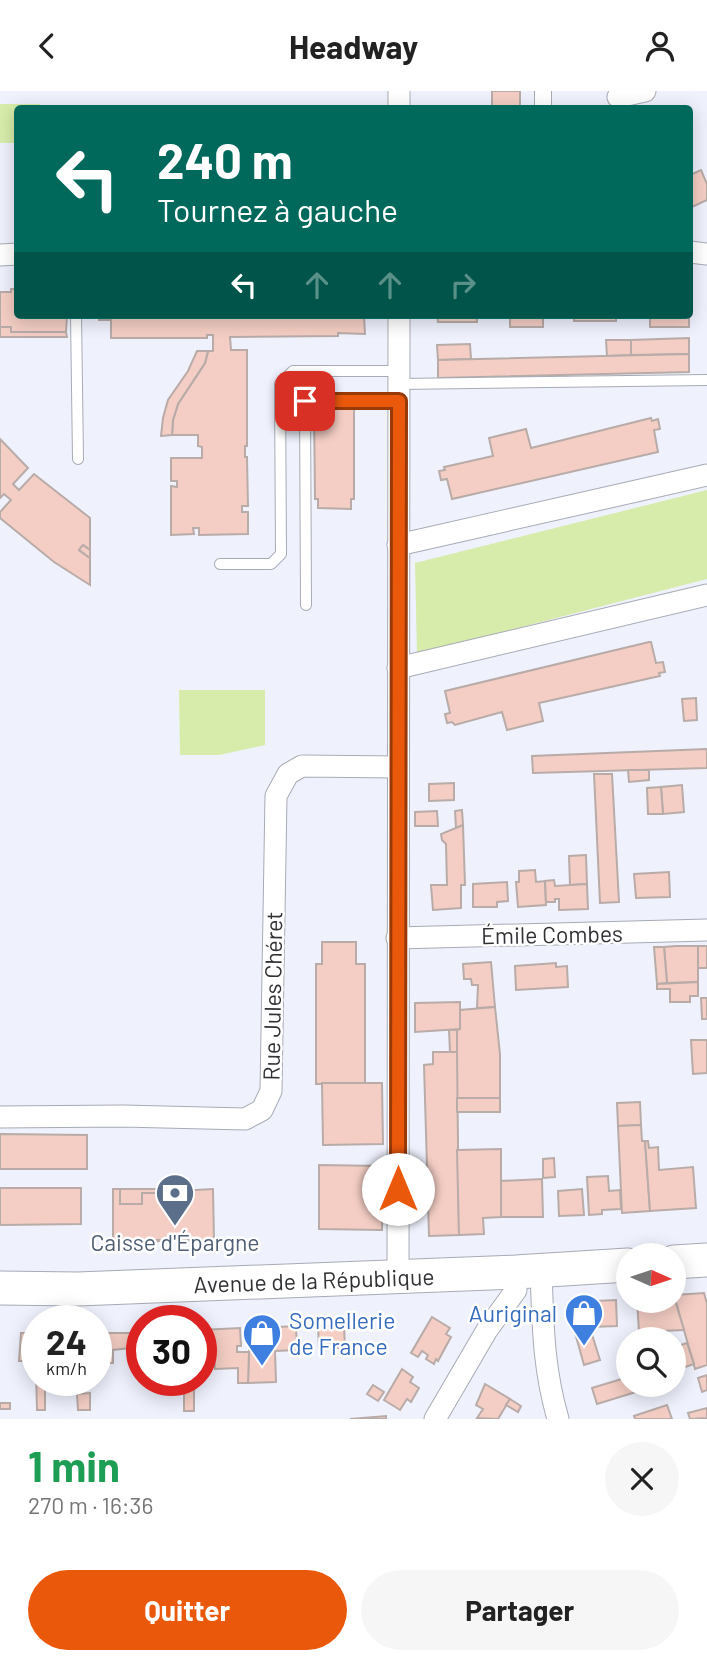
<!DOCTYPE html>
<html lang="fr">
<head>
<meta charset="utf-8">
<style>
  :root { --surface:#fff; --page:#f6f6f6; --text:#222; --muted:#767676; --accent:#ea580c }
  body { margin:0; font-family:Barlow,sans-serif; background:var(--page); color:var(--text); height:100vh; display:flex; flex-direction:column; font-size:26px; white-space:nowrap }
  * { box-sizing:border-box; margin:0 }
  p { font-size:23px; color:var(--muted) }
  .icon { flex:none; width:38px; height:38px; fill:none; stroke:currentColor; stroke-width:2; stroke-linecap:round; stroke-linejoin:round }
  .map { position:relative; height:1328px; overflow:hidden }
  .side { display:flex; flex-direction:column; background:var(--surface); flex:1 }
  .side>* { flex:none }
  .banner { position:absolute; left:14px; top:14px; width:679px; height:214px; border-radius:7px; box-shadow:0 4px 18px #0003; background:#00695c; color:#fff; overflow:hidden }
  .needle { width:46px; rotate:93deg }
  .fabs { position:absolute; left:616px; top:1152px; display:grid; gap:14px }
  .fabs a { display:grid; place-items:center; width:70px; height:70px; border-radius:50%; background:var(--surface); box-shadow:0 4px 18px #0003; font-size:35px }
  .speed { position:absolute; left:21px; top:1214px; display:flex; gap:14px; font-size:35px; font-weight:700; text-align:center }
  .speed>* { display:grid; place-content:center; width:91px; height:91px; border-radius:50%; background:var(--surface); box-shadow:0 4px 18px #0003; line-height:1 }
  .speed small { font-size:18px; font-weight:400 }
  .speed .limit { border:10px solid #d22; background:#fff; color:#111 }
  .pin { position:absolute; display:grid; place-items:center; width:60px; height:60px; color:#fff; margin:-30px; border-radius:14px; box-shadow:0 4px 10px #0006 }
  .me { position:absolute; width:77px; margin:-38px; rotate:0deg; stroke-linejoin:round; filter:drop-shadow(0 0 5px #0008) }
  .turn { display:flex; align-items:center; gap:24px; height:147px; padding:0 28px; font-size:32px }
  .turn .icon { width:91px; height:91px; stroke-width:2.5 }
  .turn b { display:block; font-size:49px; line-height:60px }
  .lanes { display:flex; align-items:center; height:66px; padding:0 28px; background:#0003; justify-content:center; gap:35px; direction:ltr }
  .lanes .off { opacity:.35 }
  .round { display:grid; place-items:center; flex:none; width:74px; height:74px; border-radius:37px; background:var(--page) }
  .headline { display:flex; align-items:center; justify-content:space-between; height:119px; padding:0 28px }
  h1 { font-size:42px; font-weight:700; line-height:52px; color:#1e9e55 }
  .button { display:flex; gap:14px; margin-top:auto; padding:14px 28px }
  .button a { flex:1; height:80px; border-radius:42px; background:var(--accent); color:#fff; font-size:28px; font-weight:700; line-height:80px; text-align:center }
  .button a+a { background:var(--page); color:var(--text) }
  header { display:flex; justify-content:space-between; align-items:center; height:91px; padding:0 28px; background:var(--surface); font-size:32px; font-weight:700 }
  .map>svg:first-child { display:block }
</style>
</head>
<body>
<header><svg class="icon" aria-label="back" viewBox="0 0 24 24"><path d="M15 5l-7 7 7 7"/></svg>Headway<svg class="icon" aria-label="person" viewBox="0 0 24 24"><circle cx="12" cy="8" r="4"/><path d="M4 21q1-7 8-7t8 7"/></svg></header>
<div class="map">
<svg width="707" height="1328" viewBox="0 0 707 1328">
  <rect width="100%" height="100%" fill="#eff2fd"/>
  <g fill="#d7ecaa">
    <path d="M0 13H40V17L18 18 17 52H0Z"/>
    <path d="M707 399V488L417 563 415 472Z"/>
    <path d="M179 599H265V654L219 664H180Z"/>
  </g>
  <g fill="#f4cec4" stroke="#b8aba8" stroke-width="2">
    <rect x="492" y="0" width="28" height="18"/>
    <path d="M701 79 707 93V109L690 117V84Z"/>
    <path d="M11 198H18V224H67L66 241H11V236H0V201H11Z"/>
    <rect x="99" y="224" width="12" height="5"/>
    <path d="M111 224H364L365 243 338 242V245L230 246 231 259H247V355H245V366H247L248 415H242V421H248V443L199 444V437H193L194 443 171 444V395L177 396V390H171V367H202V356L198 355V344H172L173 329 178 313 205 272 208 260H213V244H207V247H111Z"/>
    <path d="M437 224H477V231H438Z"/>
    <rect x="510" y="224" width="33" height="12"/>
    <rect x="574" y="224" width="42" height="6"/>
    <rect x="650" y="224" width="39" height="12"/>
    <path d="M0 236H11V241H66L67 246H0Z"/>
    <path d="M689 247V263L631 264V249Z"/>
    <path d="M606 249H631V264L607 265Z"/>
    <path d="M470 253 471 268 438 269 437 254Z"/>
    <path d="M197 260H208L205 272 178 313 173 329 172 344 161 345 163 327 168 309 188 280Z"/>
    <path d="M689 263V281L438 287V269Z"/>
    <path d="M314 315H354V408H351V418L318 417V408H315Z"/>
    <path d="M651 327 652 330 658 328 660 338 654 339 658 361 452 408 447 388 441 389 439 380 445 379 444 376 493 365 489 347 526 338 531 357Z"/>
    <path d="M0 348 28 377 13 393 19 399 34 383 90 427V459L83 454 79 459 90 467V494L54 471 0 427V421L11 409 4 403 0 407Z"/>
    <path d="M83 454 90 459V467L79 459Z"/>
    <path d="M649 551H651L656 572 663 571 665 581 659 582 660 585 539 612 543 630 507 639 502 621 455 634 452 631 447 632 445 623 450 622 445 600Z"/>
    <path d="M696 607 697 629 684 630 682 608Z"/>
    <path d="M707 658V677L533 682 532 665Z"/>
    <path d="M628 679H649V689L629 691Z"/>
    <path d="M594 683H612L619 811 600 812Z"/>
    <path d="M454 692V709L429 710V693Z"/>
    <path d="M682 694 684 721 663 723 661 696Z"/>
    <path d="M661 696 663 723H648L647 697Z"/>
    <path d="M462 719 463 734 456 737 455 720Z"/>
    <path d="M437 720 438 735H415V721Z"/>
    <path d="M463 734 465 794H461V817L433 819 431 794H447L446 753 442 749 441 743Z"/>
    <path d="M586 764 587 793 570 794 569 765Z"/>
    <path d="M535 779 536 791 545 790 546 814 518 816 516 791H519V780Z"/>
    <path d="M669 781 670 806 636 807 634 783Z"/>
    <path d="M554 789 555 795 587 793 588 818 559 819V808H555V811H546L545 790Z"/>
    <path d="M507 791 508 810 497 811V816H473V793Z"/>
    <path d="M322 851H356V873H365V993H316V873H322Z"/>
    <path d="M676 855H698V891L667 892 664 856Z"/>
    <rect x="698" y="855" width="9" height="22"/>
    <path d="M654 856H664L667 892 657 893Z"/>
    <path d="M491 871 495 916 477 917 478 894H472L471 888H464L463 873Z"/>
    <path d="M556 872V876L567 875 568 896 516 899 515 875Z"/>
    <path d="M698 891V905H690V911H670V898H657V893Z"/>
    <path d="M701 907H707V928H702Z"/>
    <path d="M460 911V938L415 941V912Z"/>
    <path d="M495 916 500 963V1007H457V939L460 938V919Z"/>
    <path d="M449 939H457V961H450Z"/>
    <path d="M691 949H707V982L693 983Z"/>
    <path d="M433 961H457L459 1144 429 1145 424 974 433 973Z"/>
    <path d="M322 992H382L383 1053 323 1054Z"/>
    <rect x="457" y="1007" width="43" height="14"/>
    <path d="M640 1011 641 1034 618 1035 617 1012Z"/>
    <path d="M641 1034 642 1050H645L650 1120 622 1122 618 1035Z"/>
    <path d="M0 1043 87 1044V1078H0Z"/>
    <path d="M645 1050H648L649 1057 658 1056 659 1079 693 1076 696 1117 650 1120Z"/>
    <path d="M501 1058V1126L483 1127 484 1143 459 1144 457 1059Z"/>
    <path d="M554 1067 555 1086 543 1087V1068Z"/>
    <path d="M319 1074 383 1075 382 1139 319 1138Z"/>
    <path d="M608 1085 609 1100 620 1099 621 1118 602 1119V1123L589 1124 587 1086Z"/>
    <path d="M542 1088 543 1126H501V1090Z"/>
    <path d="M0 1097H81V1133L0 1134Z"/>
    <path d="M113 1098H120V1113H142V1102L213 1098 214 1149H113Z"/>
    <path d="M120 1098H170V1102H142V1113H120Z"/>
    <path d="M582 1098 584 1124 559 1125 558 1100Z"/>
    <path d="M113 1149H214L113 1151Z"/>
    <path d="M704 1202 707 1213V1274L695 1278 674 1204Z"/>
    <path d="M674 1206 684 1239 639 1241 637 1209H674Z"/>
    <path d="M616 1209 617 1235 590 1236 575 1242 571 1211Z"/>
    <path d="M432 1226 450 1237 446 1243 451 1246 438 1270 436 1268 434 1273 426 1268 428 1264 422 1260 418 1266 411 1262Z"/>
    <path d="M296 1235 297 1259 275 1260 276 1291 248 1292 249 1260 259 1259V1237Z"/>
    <path d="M318 1235H344L345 1257H319Z"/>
    <path d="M240 1237 241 1255H237V1261H249L248 1292H238V1277L215 1278 214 1256H202L201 1239Z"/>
    <path d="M590 1237 600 1269 584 1274 575 1242Z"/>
    <path d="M21 1242H37V1290H45V1319H37L36 1281 28 1282V1270H19Z"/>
    <path d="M104 1242H130V1257L113 1259V1272H96V1245H104Z"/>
    <path d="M687 1252 694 1273 674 1280V1256Z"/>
    <path d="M402 1278 413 1286 410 1291 419 1297 411 1311 407 1308 400 1319 384 1309Z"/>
    <path d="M707 1284V1299L702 1301 698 1287Z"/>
    <path d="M628 1286V1293H637L639 1300 597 1313 592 1297Z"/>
    <path d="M186 1290H194V1320H184V1296L186 1297Z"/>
    <path d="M485 1293 510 1308 498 1328 477 1327 483 1318 476 1314Z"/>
    <path d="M373 1294 384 1301 378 1310 367 1303Z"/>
    <path d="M90 1302V1319H78L77 1303Z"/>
    <path d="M510 1308 521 1315 518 1321 506 1314Z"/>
    <rect x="0" y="1312" width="10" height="6"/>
    <path d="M667 1314 672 1328H635L634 1325Z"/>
    <path d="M707 1317V1327L690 1328 688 1322Z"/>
    <path d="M386 1325V1328H350Z"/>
  </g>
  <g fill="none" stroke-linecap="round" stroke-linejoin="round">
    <g stroke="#a7abb5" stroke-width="12">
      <g id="service">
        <path d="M76 224 78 368"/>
        <path d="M399 293 707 289"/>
        <path d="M220 473H271L281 463 280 293 293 280H399"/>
        <path d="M306 514 305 310H399"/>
      </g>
    </g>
    <g stroke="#a7abb5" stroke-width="18">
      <path id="pedestrian" d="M543 18V0"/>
    </g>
    <g stroke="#a7abb5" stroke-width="23">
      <g id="minor">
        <path d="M618 6 645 0"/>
        <path d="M399 18V0"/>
        <path d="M690 161 707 163"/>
        <path d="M0 164 18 163"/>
        <path d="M398 454 707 384"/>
        <path d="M398 577 707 504"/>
        <path d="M397 847 707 839"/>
        <path d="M0 1026 123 1025 245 1028 262 1019 271 1000 276 705 288 683 302 675 398 676"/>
        <path d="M541 1180C543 1233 543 1276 558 1328"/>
        <path d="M398 1185 399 224"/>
        <path d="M435 1328 487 1239 516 1199V1181"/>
      </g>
    </g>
    <g stroke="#a7abb5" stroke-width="35">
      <g id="primary">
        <path d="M674 1171 707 1169"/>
        <path d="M0 1197 78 1198 516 1181 628 1174"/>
      </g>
    </g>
    <use href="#service" stroke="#fff" stroke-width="10"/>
    <use href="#pedestrian" stroke="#fff" stroke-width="16"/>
    <use href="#minor" stroke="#fff" stroke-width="21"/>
    <use href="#primary" stroke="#fff" stroke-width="33"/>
  </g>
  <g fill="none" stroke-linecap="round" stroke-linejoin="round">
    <g stroke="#983908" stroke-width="18">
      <path id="route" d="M305 310H399L398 1098"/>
    </g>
    <use href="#route" stroke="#ea580c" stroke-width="12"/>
  </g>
  <defs>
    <g id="bank-pin" transform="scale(2.0125)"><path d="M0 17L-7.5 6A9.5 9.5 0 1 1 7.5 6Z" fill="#5c6f8a" stroke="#fff"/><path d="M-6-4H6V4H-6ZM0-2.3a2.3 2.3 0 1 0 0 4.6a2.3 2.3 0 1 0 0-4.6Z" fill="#fff"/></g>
    <g id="shop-pin" transform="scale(2.0125)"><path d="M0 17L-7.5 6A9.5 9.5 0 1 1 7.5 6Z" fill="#3f7fe0" stroke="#fff"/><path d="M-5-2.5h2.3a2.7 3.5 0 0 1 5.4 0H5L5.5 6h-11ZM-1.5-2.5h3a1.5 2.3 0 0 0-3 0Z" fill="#fff"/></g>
  </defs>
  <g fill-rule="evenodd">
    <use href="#bank-pin" x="175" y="1102"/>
    <use href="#shop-pin" x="584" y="1222"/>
    <use href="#shop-pin" x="262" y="1242"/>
  </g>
  <g text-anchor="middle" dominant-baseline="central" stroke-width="5" stroke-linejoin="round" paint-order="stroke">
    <g font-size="23" fill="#303135" stroke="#fff">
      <text transform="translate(552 843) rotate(-1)">Émile Combes</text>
      <text transform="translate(272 905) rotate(-89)">Rue Jules Chéret</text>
      <text transform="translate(314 1189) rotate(-2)">Avenue de la République</text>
    </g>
    <g font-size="23" fill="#4e5e75" stroke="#fff">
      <text x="175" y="1151">Caisse d'Épargne</text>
    </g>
    <g font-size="23" fill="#366cbe" stroke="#fff" text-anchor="end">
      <text x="557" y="1222">Auriginal</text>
      <text x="289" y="1229" text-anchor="start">Somellerie<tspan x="289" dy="26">de France</tspan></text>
    </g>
  </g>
</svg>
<div class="fabs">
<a><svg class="needle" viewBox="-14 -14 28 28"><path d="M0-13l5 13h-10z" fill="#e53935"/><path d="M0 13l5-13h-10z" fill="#767676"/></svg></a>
<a><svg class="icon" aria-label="search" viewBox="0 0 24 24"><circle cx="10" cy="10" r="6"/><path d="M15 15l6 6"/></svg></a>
</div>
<div class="speed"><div>24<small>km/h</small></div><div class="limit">30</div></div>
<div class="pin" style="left:305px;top:310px;background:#d93025"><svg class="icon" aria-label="arrive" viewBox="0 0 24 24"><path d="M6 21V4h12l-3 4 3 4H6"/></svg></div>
<svg class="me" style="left:398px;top:1098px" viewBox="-20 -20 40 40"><circle r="19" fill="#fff"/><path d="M0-13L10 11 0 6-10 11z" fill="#ea580c"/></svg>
<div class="banner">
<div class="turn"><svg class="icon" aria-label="left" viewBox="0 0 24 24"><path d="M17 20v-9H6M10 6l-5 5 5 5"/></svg><div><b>240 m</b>Tournez à gauche</div></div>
<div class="lanes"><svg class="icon" aria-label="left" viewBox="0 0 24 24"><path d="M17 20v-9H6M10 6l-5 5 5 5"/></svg><svg class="icon off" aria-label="ahead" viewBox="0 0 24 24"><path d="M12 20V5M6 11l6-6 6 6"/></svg><svg class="icon off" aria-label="ahead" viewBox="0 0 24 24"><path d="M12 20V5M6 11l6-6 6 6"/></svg><svg class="icon off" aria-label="right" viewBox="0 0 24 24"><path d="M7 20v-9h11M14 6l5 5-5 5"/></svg></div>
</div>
</div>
<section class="side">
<div class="headline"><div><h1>1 min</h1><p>270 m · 16:36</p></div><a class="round"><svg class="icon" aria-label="close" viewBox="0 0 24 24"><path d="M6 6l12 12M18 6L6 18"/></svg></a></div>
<div class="button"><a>Quitter</a><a>Partager</a></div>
</section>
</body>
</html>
